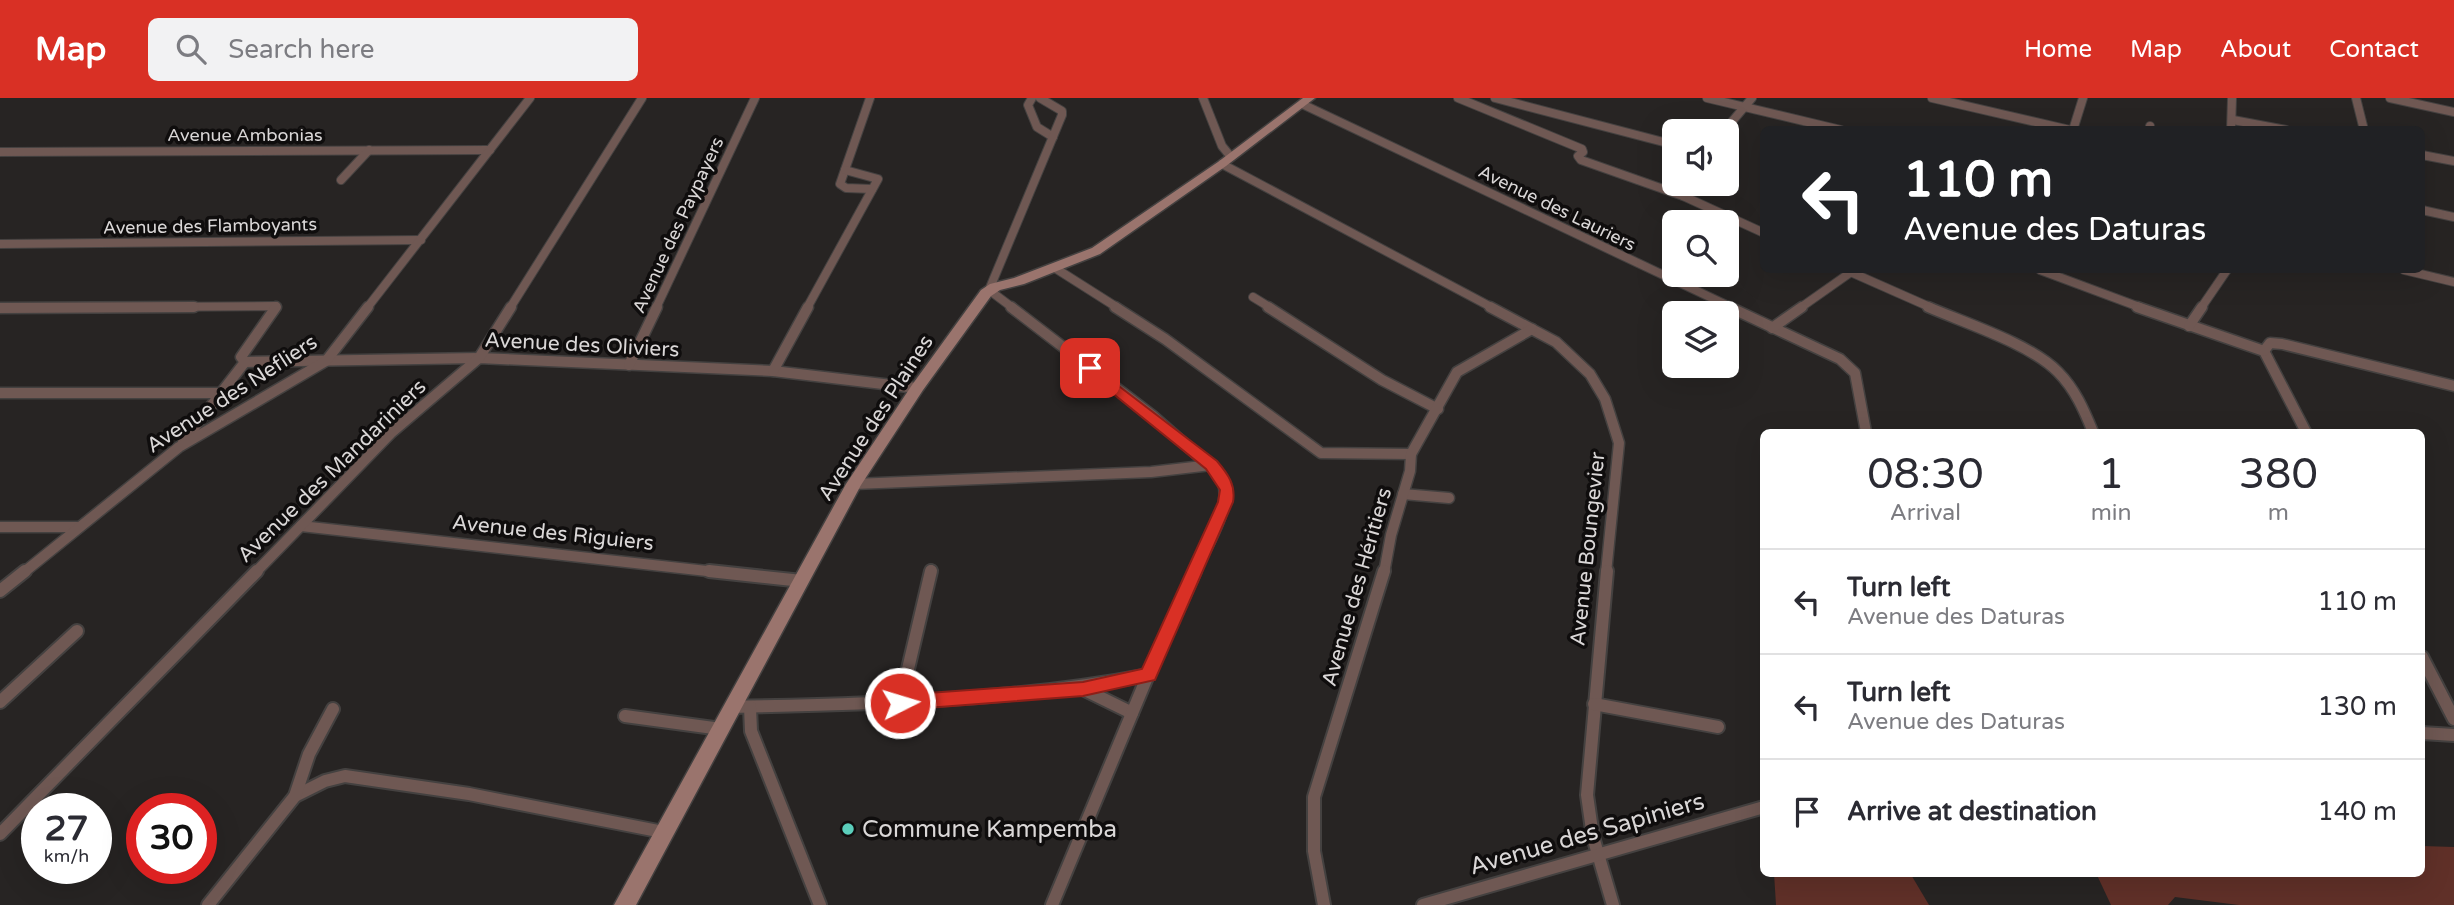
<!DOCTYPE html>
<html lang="en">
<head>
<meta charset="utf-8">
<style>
  :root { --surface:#fff; --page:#f2f2f3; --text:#2b2b33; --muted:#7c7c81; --line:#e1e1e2; --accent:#d93025 }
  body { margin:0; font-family:"Varela Round",sans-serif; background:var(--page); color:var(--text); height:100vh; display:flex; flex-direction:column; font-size:26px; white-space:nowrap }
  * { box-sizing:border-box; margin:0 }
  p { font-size:23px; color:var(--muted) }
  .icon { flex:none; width:38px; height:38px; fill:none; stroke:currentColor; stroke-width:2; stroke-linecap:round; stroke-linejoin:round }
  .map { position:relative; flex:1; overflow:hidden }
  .panel { position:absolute; left:1760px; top:331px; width:665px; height:448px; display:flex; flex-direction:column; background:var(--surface); border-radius:10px; box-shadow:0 7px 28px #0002 }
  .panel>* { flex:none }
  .top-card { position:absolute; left:1760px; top:28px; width:665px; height:147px; border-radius:10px; box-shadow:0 7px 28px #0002; background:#202124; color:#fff; overflow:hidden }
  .fabs { position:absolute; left:1662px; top:21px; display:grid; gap:14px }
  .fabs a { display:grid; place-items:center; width:77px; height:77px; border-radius:10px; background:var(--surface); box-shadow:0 7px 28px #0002; font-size:35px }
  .speed { position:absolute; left:21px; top:695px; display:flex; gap:14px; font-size:35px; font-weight:700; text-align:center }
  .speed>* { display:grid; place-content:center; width:91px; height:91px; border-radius:50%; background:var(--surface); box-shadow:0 7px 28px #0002; line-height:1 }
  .speed small { font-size:18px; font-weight:400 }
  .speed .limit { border:10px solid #d22; background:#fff; color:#111 }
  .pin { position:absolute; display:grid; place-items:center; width:60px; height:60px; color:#fff; margin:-30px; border-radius:14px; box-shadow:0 4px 10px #0006 }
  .me { position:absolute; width:77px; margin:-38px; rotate:85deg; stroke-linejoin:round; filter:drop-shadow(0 0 5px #0008) }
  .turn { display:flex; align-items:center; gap:24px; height:147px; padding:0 28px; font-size:32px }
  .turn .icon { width:91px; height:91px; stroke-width:2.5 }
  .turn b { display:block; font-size:49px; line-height:60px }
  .eta { display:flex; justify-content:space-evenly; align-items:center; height:119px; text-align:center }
  .eta b { font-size:42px; font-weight:600; line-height:49px }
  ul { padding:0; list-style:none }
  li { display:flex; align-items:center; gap:21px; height:105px; padding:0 28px; border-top:2px solid var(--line) }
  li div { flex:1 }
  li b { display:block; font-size:26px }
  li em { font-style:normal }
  header { display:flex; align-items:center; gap:42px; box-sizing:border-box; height:98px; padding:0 35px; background:var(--accent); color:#fff }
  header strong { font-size:33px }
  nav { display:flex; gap:38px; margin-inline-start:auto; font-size:24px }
  .search { width:490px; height:63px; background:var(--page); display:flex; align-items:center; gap:18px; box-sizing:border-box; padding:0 24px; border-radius:10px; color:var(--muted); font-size:26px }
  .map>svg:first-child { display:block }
</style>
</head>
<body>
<header>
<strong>Map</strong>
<div class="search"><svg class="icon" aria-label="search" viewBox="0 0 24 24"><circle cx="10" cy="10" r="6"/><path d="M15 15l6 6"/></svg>Search here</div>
<nav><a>Home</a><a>Map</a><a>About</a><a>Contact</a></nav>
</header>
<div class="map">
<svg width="2454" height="807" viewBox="0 0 2454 807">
  <rect width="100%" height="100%" fill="#272423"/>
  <g fill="#603028">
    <path d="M2422 748 2454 749V807H2239L2175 799 2168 807H2111L2096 775H2422Z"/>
    <path d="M1774 775H1910L1929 807H1776Z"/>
  </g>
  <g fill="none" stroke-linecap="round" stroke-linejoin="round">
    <g stroke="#444140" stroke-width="10">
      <g id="street-far2">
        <path d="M870 0 840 86 846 90 872 91"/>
        <path d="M1032 0 1028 7 1037 29 1053 39"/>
        <path d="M1203 0 1222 48 1231 59"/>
        <path d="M1458 0 1582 51 1583 54 1578 58 1581 62 1683 98 1764 135"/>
        <path d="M1495 0 1675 47"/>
        <path d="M1707 0 1841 32"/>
        <path d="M1932 0 2070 32"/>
        <path d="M2356 0 2364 32"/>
        <path d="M2390 0 2454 14"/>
        <path d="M1302 6 1733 210"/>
        <path d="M2233 22 2286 32"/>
        <path d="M2073 32 2083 0"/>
        <path d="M2149 32 2150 28"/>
        <path d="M2231 32 2232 0"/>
        <path d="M1724 33 1752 0"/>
        <path d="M0 54 490 52"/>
        <path d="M2422 57 2454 63"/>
        <path d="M1222 66 1493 210"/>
        <path d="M341 82 369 52"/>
        <path d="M1683 98 1692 86"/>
        <path d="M2422 112 2454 119"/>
        <path d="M0 146 421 142"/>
        <path d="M1055 170 1118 210"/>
        <path d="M1846 172 1932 210"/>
        <path d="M2040 172 2142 210"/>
        <path d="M2404 172 2454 184"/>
        <path d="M1253 199 1271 210"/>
        <path d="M0 210 276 208 274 210"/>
        <path d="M367 210 530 0"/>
        <path d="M510 210 642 0"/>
        <path d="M656 210 755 0"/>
        <path d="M807 210 878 81 845 72"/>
        <path d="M1013 210 989 192 1062 17V13L1040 0"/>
        <path d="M1800 210 1854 172"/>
        <path d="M2201 210 2227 172"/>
      </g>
    </g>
    <g stroke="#444140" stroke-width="13">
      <g id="street-far1">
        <path d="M1011 209 1153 318 1219 376C1237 403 1207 447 1194 475"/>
        <path d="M1115 209 1165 241 1321 355 1411 356"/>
        <path d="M1268 209 1382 282 1438 311"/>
        <path d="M1490 209 1556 244 1590 276 1605 301 1619 345 1606 475"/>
        <path d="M1729 209 1840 261 1855 275 1866 334"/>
        <path d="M1928 209C1965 225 2031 246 2058 274 2075 291 2084 312 2093 334"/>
        <path d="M2137 209 2264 253 2306 334"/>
        <path d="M0 210 194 209"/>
        <path d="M2189 228 2202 209"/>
        <path d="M1772 230 1802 209"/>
        <path d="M2264 253 2270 245 2282 246 2454 288"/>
        <path d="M245 264 479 260 773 273 917 290"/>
        <path d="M629 267 657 209"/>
        <path d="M773 273 808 209"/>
        <path d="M0 295H222"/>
        <path d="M183 344 245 264 241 259 276 209"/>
        <path d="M854 386 1151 374 1211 367"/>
        <path d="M1403 396 1449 400"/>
        <path d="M301 428 725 475"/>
        <path d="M0 429H77"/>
        <path d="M23 475 179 349 326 263 368 209"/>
        <path d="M255 475 391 335 479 260 511 209"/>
        <path d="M930 475 931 472"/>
        <path d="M1384 475 1391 437 1410 373 1411 356 1457 274 1532 231"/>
      </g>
    </g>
    <g stroke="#444140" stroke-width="16">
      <g id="street">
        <path d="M709 473 802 483"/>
        <path d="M1607 473 1587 697 1593 739 1613 807"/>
        <path d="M0 493 25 473"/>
        <path d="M2422 559 2454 621"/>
        <path d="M1083 591 1132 615"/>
        <path d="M0 604 77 533"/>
        <path d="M900 605 931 473"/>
        <path d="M1594 606 1718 629"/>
        <path d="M733 609C872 606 1011 603 1148 577"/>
        <path d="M750 609 751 633 820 807"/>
        <path d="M625 618 721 631"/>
        <path d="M2422 635 2454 637"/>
        <path d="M295 698 325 683 345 678 469 696 663 734"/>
        <path d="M0 736 257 473"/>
        <path d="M208 807 295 698 309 656 333 611"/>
        <path d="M1052 807 1148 577 1195 473"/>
        <path d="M1324 807 1314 753V699L1384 473"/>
        <path d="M1423 807 1764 709"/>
      </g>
    </g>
    <g stroke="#444140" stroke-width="3">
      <path id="secondary" d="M1303 0H1315L1226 68 1100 156 1024 186 1000 192 991 198 923 292 861 387 636 807H614L846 386 912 287 981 192 990 186 1014 180 1092 150 1218 64Z"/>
    </g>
    <use href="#street-far2" stroke="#6f5853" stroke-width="8"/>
    <use href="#street-far1" stroke="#6f5853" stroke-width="10"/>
    <use href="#street" stroke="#6f5853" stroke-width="12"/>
    <use href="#secondary" fill="#9a746d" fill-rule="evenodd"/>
  </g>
  <path fill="#d93025" stroke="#8d1f18" stroke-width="2" d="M1090 266 1217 363C1228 376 1236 387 1233 404L1155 582 1083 598 900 612 894 610 891 605 894 599 900 597 1083 584 1142 571 1218 404 1220 392 1206 371 1085 273 1083 270Z"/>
  <circle fill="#5bcebb" stroke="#0f0d0d" stroke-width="2.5" cx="848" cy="731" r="7"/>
  <g text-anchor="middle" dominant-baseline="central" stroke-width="7" stroke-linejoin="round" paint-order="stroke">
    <g font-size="18" fill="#dad7d7" stroke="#0f0d0d">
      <text x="245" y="37">Avenue Ambonias</text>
      <text transform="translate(1557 110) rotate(26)">Avenue des Lauriers</text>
      <text transform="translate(678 127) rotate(-65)">Avenue des Paypayers</text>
      <text transform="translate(210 128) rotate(-1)">Avenue des Flamboyants</text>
    </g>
    <g font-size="21" fill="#dad7d7" stroke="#0f0d0d">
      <text transform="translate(582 247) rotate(3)">Avenue des Oliviers</text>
      <text transform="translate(232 296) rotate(-33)">Avenue des Nefliers</text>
      <text transform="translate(876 320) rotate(-57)">Avenue des Plaines</text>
      <text transform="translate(332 373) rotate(-44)">Avenue des Mandariniers</text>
      <text transform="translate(553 435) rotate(6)">Avenue des Riguiers</text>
      <text transform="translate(1588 451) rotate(-84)">Avenue Boungevier</text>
      <text transform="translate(1357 489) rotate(-74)">Avenue des Héritiers</text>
    </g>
    <g font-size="24" fill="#dad7d7" stroke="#0f0d0d" text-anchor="start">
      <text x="862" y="731">Commune Kampemba</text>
    </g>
    <g font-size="24" fill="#dad7d7" stroke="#0f0d0d">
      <text transform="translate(1587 736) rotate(-16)">Avenue des Sapiniers</text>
    </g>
  </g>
</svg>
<div class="fabs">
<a><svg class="icon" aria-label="sound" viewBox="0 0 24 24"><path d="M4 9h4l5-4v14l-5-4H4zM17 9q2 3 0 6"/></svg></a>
<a><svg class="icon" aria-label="search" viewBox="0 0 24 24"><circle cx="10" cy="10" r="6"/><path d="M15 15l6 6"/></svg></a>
<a><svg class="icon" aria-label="layers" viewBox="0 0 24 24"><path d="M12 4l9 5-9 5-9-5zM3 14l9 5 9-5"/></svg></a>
</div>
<div class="speed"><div>27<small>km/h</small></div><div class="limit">30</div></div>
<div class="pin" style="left:1090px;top:270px;background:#d93025"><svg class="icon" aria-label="arrive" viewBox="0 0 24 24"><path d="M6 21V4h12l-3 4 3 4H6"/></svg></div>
<svg class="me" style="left:900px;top:605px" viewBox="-20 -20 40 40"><circle r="17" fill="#d93025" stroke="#fff" stroke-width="3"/><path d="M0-11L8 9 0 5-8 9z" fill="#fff"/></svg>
<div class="top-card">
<div class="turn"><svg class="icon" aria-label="left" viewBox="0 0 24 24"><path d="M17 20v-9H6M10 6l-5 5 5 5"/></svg><div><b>110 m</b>Avenue des Daturas</div></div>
</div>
<section class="panel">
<div class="eta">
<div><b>08:30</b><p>Arrival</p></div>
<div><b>1</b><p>min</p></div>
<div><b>380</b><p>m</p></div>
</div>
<ul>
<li><svg class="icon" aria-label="left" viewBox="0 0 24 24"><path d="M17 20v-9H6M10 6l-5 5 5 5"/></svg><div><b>Turn left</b><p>Avenue des Daturas</p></div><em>110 m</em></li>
<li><svg class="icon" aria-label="left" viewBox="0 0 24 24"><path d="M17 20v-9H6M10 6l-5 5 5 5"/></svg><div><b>Turn left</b><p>Avenue des Daturas</p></div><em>130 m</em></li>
<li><svg class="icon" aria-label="arrive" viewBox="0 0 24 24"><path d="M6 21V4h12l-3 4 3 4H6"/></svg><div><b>Arrive at destination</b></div><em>140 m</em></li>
</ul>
</section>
</div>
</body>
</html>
